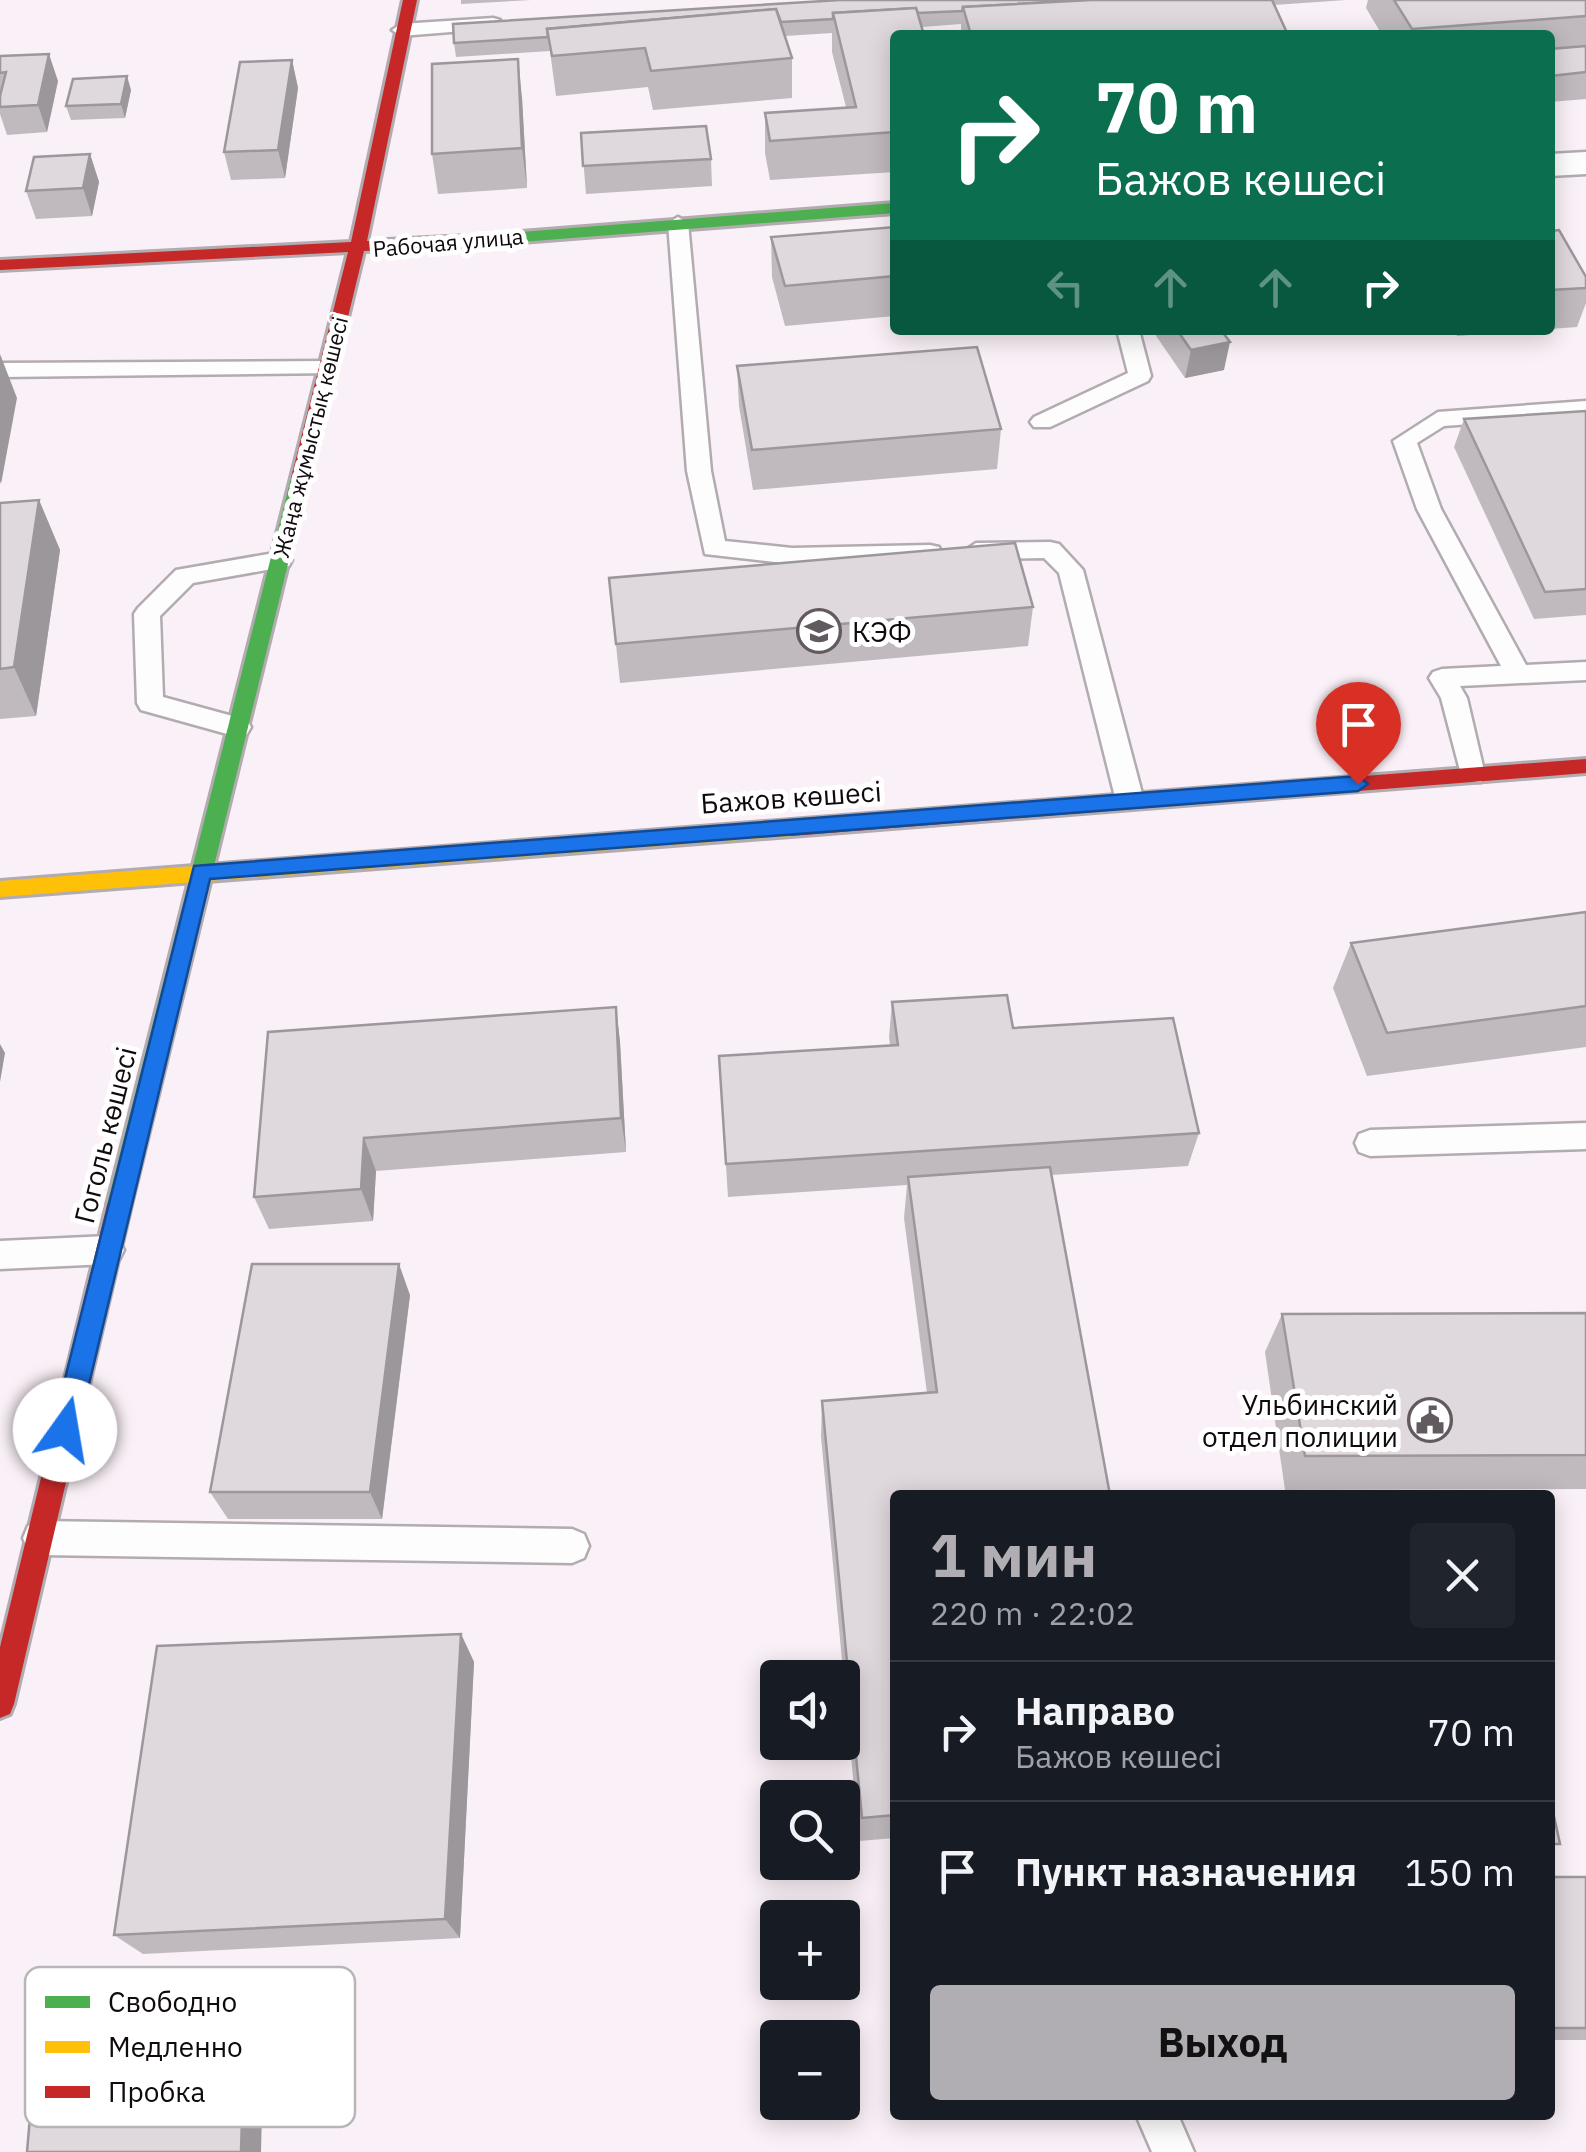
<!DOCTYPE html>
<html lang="ru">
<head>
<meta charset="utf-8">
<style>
  :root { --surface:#171b24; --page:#20242c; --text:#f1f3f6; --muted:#9ea1a6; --line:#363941; --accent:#b0aeb2 }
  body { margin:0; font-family:"IBM Plex Sans",sans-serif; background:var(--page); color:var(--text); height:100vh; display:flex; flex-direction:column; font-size:38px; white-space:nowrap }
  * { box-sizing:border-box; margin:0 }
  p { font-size:32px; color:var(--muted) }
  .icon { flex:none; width:55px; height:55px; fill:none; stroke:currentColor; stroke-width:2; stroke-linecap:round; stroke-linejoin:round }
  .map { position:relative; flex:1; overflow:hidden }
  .side { position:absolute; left:890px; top:1490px; width:665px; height:630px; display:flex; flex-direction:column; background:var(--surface); border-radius:10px; box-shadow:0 5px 25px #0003 }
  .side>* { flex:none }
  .banner { position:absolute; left:890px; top:30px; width:665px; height:305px; border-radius:10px; box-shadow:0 5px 25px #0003; background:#0b6e4f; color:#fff; overflow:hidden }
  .fabs { position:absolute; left:760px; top:1660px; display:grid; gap:20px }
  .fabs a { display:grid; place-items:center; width:100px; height:100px; border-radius:10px; background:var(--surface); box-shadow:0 5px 25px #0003; font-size:50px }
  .pin { position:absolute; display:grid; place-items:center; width:85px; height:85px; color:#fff; margin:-102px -42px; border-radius:50% 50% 50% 0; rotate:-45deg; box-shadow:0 0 10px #0007 }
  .pin .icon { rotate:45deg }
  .me { position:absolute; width:110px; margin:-55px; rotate:13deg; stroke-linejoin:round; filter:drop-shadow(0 0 8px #0008) }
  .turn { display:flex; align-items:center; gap:35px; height:210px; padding:0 40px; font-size:45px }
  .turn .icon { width:130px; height:130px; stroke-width:2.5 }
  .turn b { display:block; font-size:70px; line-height:85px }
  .lanes { display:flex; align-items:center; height:95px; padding:0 40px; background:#0003; justify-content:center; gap:50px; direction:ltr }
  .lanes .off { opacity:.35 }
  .round { display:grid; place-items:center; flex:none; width:105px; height:105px; border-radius:10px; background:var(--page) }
  .summary { display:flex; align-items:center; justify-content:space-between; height:170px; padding:0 40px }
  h1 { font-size:60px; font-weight:700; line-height:75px; color:var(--accent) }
  .cta { display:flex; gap:20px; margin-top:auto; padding:20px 40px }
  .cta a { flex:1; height:115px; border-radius:10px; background:var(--accent); color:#111; font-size:40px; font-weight:700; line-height:115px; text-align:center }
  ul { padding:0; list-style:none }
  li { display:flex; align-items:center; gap:30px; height:140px; padding:0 40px; border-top:2px solid var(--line) }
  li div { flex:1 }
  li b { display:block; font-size:38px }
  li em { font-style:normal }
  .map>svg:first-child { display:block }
</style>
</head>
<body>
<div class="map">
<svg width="1586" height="2152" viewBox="0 0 1586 2152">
  <rect width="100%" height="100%" fill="#faf0f7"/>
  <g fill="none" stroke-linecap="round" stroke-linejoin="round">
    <g stroke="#b2abb0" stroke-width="5">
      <g id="lane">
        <path d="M493 18 500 20V28L401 36 392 30 401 24Z"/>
        <path d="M678 217 688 223 711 471 725 541 792 548 930 545 939 547 942 553 939 559 792 564 705 554 687 471 668 223Z"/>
        <path d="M1117 330H1139L1151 376 1148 381 1050 427H1034L1030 422 1034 417 1128 373Z"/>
        <path d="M327 361 335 363 338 368 335 373 0 377V363Z"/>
        <path d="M1586 401V415L1444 426 1417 443 1441 509 1526 665 1586 662V680L1460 686 1467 698 1485 775 1481 782H1463L1441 698 1429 678 1433 672 1442 669 1501 666 1417 509 1393 441 1438 412Z"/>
        <path d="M1050 542 1059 544 1083 570 1144 801 1140 808H1120L1116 801 1059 573 1044 558 976 559 964 551 976 543Z"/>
        <path d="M280 552 292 560 289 566 193 583 160 616 163 697 247 720 251 727 247 734 238 737 141 710 137 703 134 614 138 608 176 570Z"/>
        <path d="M1586 1123V1149L1370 1156 1359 1152 1355 1143 1359 1134 1370 1130Z"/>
        <path d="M108 1236 119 1240 124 1250 119 1260 108 1264 0 1269V1241Z"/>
        <path d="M40 1521 572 1529 584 1534 589 1546 584 1558 572 1563 40 1555 28 1550 23 1538 28 1526Z"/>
        <path d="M1136 2115H1178L1194 2152H1152Z"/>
      </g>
    </g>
    <g stroke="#b2abb0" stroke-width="5">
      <path id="street" d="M1586 152V174L1550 176V154Z"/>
    </g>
    <g stroke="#b2abb0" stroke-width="6">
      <g id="fast">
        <path d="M895 203V213L468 246 460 241 468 236Z"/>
        <path d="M300 472 309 478 131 1205 127 1212 119 1215 111 1212 107 1205 291 478Z"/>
      </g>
    </g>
    <g stroke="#b2abb0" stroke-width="6">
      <path id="slow" d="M791 820 801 828 791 836 0 897V881Z"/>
    </g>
    <g stroke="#b2abb0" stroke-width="6">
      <g id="jam">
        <path d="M403 0H417L367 241 468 236 476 241 468 246 364 251 309 478 300 484 291 478 348 252 0 270V260L351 242Z"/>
        <path d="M1586 759V773L791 836 781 828 791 820Z"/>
        <path d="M119 1195 127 1198 131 1205 14 1704 10 1714 0 1718V1647L107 1205 111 1198Z"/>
      </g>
    </g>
    <use href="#lane" fill="#fefdfe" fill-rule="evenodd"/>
    <use href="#street" fill="#fefdfe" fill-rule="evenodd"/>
    <use href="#fast" fill="#4caf50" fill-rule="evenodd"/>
    <use href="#slow" fill="#ffc107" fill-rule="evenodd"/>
    <use href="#jam" fill="#c62828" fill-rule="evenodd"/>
  </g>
  <g fill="#c0babe">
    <path d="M461 0H531L461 4Z"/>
    <path d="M840 0H1346L1274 5 1288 35H961V24L922 27 895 35V172L770 180 765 153V113L846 107 832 52V33L785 36 792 58V98L653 110 648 87 556 96 550 51 456 57 454 43Z"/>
    <path d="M1368 0H1586V99L1550 102V35H1382L1366 8Z"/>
    <path d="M0 56 58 81 47 132 7 135 0 114Z"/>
    <path d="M292 60 298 88 285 178 231 180 224 152Z"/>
    <path d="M131 90 125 118 71 120 66 106Z"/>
    <path d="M522 98 527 188 438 194 432 154Z"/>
    <path d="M581 133 711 159 712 186 586 194Z"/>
    <path d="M90 154 99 182 92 216 36 219 26 191Z"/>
    <path d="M895 227V316L785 326 772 277 771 237Z"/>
    <path d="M1550 231 1586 277V303L1577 327 1550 329Z"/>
    <path d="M1152 330H1221L1224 370 1185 378Z"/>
    <path d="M1454 330H1539L1457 336Z"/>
    <path d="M737 366 1001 429 997 469 753 490 739 406Z"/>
    <path d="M1586 411V615L1534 619 1454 447 1464 419Z"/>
    <path d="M39 500 60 550 36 716 0 719V503Z"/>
    <path d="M609 578 1033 607 1028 646 620 683Z"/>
    <path d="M1586 912V1047L1367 1076 1333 988 1351 943Z"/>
    <path d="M892 1002 1013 1028 1199 1133 1188 1166 1051 1175 895 1495V1838L859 1841 821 1437 822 1401 927 1393 904 1218 907 1185 728 1197 719 1056 890 1045 889 1037Z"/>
    <path d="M616 1007 620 1042 626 1152 376 1171 373 1221 269 1229 254 1197 268 1032Z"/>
    <path d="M410 1295 382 1519H228L210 1492Z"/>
    <path d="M1586 1313V1489L1285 1490 1265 1352 1282 1314Z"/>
    <path d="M461 1634 474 1662 460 1938 143 1954 114 1935Z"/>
    <rect x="1550" y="1877" width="36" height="163"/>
  </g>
  <g fill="#9c979b">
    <path d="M49 54 58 81 47 132 38 105Z"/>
    <path d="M518 59 522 98 527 188 522 148Z"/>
    <path d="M292 60 298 88 285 178 278 150Z"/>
    <path d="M127 76 131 90 125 118 121 104Z"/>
    <path d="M90 154 99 182 92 216 83 188Z"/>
    <path d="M1230 342 1224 370 1185 378 1191 350Z"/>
    <path d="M0 354 17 398 1 484 0 481Z"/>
    <path d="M39 500 60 550 36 716 14 667Z"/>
    <path d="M616 1007 620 1042 626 1152 621 1118Z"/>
    <path d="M0 1044 5 1053 0 1082Z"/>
    <path d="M364 1138 376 1171 373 1221 361 1189Z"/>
    <path d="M399 1264 410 1295 382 1519 370 1492Z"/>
    <path d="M461 1634 474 1662 460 1938 445 1919Z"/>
    <path d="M246 1982 265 1995 261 2152H241Z"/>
  </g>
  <g fill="#dfd8dd" stroke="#9c979b" stroke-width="2.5">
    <path d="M840 0H1091L963 7 962 11 918 13 916 8 833 13V19L781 22 776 9 547 29 548 37 454 43 453 24Z"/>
    <path d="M1091 0H1272L1288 35H971L963 7Z"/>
    <path d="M1394 0H1586V16L1412 29Z"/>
    <path d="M916 8 924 35H895V132L770 141 765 113 856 107 833 13Z"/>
    <path d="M776 9 792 58 651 71 645 48 552 56 547 29Z"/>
    <path d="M1372 33 1373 35H1329Z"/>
    <path d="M1586 46V72L1550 76V49Z"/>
    <path d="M49 54 38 105 0 107V96L6 72 0 73V56Z"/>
    <path d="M518 59 522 148 432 154V64Z"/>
    <path d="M292 60 278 150 224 152 240 62Z"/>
    <path d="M127 76 121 104 66 106 73 79Z"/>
    <path d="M706 126 711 159 583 166 581 133Z"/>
    <path d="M90 154 83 188 26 191 34 157Z"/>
    <path d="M895 227V276L785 286 771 237Z"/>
    <path d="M1559 230 1586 277V288L1550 290V231Z"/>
    <path d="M1177 330H1221L1230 342 1191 350Z"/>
    <path d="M977 347 1001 429 752 450 737 366Z"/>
    <path d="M1586 411V589L1545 592 1464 419Z"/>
    <path d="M39 500 14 667 0 669V503Z"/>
    <path d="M1015 543 1033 607 616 644 609 578Z"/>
    <path d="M1586 912V1006L1387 1033 1351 943Z"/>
    <path d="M1007 995 1013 1028 1173 1018 1199 1133 726 1164 719 1056 898 1045 892 1002Z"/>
    <path d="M616 1007 621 1118 364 1138 361 1189 254 1197 268 1032Z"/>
    <path d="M1050 1167 1110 1495H895V1815L862 1818 822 1401 937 1392 908 1177Z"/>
    <path d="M252 1264H399L370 1492H210Z"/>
    <path d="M1586 1313V1455L1305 1456 1282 1314Z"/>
    <path d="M461 1634 445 1919 114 1935 157 1646Z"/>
    <path d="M1550 1798 1560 1844H1550Z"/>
    <rect x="1550" y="1877" width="36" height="151"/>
    <path d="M246 1982 241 2152H27L39 2012Z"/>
  </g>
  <path fill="#1a73e8" stroke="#114b97" stroke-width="2.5" d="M1358 776 1368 784 1358 791 210 879 78 1430 74 1438 65 1442 56 1438 52 1430 194 866Z"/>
  <defs>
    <g id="university-ring" transform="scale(2.25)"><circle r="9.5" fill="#fff" stroke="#615a5f" stroke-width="1.5"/><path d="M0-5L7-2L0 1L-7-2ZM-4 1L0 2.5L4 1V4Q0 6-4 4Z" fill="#615a5f"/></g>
    <g id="civic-ring" transform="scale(2.25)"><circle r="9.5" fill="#fff" stroke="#615a5f" stroke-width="1.5"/><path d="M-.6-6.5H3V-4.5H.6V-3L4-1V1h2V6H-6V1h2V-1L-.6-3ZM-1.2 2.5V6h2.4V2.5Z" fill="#615a5f"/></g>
  </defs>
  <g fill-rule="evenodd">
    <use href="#university-ring" x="819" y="631"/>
    <use href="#civic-ring" x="1430" y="1420"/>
  </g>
  <g text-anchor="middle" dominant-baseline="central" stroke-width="10" stroke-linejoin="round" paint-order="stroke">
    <g font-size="22" fill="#0f0a0d" stroke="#fff">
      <text transform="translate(448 242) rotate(-5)">Рабочая улица</text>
      <text transform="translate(310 437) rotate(-76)">Жаңа жұмыстық көшесі</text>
    </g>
    <g font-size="28" fill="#0f0a0d" stroke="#fff" text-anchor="start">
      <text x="852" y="631">КЭФ</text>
      <text x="1398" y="1404" text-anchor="end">Ульбинский<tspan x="1398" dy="32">отдел полиции</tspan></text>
    </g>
    <g font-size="28" fill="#0f0a0d" stroke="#fff">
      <text transform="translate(791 797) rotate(-4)">Бажов көшесі</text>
      <text transform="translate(105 1135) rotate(-76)">Гоголь көшесі</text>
    </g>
  </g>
  <rect x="25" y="1967" width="330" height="160" rx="15" fill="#fff" stroke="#b7b6b6" stroke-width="2.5"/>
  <rect x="45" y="1996" width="45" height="12" fill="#4caf50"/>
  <rect x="45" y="2041" width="45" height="12" fill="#ffc107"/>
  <rect x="45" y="2086" width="45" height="12" fill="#c62828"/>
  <g font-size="28" fill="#0f0a0d">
    <text x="108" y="2012">Свободно</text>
    <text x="108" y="2057">Медленно</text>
    <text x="108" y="2102">Пробка</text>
  </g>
</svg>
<div class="fabs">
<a><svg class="icon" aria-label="sound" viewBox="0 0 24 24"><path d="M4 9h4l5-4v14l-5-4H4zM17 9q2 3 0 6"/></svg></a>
<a><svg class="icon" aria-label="search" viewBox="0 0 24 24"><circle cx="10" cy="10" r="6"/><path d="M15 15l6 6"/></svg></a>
<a>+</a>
<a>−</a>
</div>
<div class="pin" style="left:1358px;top:784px;background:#d93025"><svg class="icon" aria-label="arrive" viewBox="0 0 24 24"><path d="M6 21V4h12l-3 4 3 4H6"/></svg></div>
<svg class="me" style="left:65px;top:1430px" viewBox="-20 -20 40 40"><circle r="19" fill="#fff"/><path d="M0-13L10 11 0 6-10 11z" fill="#1a73e8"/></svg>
<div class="banner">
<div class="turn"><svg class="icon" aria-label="right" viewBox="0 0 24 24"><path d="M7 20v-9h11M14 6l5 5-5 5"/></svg><div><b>70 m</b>Бажов көшесі</div></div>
<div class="lanes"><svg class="icon off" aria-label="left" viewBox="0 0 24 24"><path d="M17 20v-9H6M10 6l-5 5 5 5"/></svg><svg class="icon off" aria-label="ahead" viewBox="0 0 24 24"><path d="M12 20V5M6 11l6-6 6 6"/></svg><svg class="icon off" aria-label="ahead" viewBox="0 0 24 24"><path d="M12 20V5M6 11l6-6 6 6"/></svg><svg class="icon" aria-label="right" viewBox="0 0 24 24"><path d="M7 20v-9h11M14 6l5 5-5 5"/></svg></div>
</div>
<section class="side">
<div class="summary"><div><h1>1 мин</h1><p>220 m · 22:02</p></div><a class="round"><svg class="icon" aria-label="close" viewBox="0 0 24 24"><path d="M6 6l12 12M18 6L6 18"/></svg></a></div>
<ul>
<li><svg class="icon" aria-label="right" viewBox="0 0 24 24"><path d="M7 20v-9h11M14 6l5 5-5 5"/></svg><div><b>Направо</b><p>Бажов көшесі</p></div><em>70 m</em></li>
<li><svg class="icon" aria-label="arrive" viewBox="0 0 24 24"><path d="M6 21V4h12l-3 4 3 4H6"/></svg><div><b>Пункт назначения</b></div><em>150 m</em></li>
</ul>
<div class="cta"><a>Выход</a></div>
</section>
</div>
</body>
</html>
